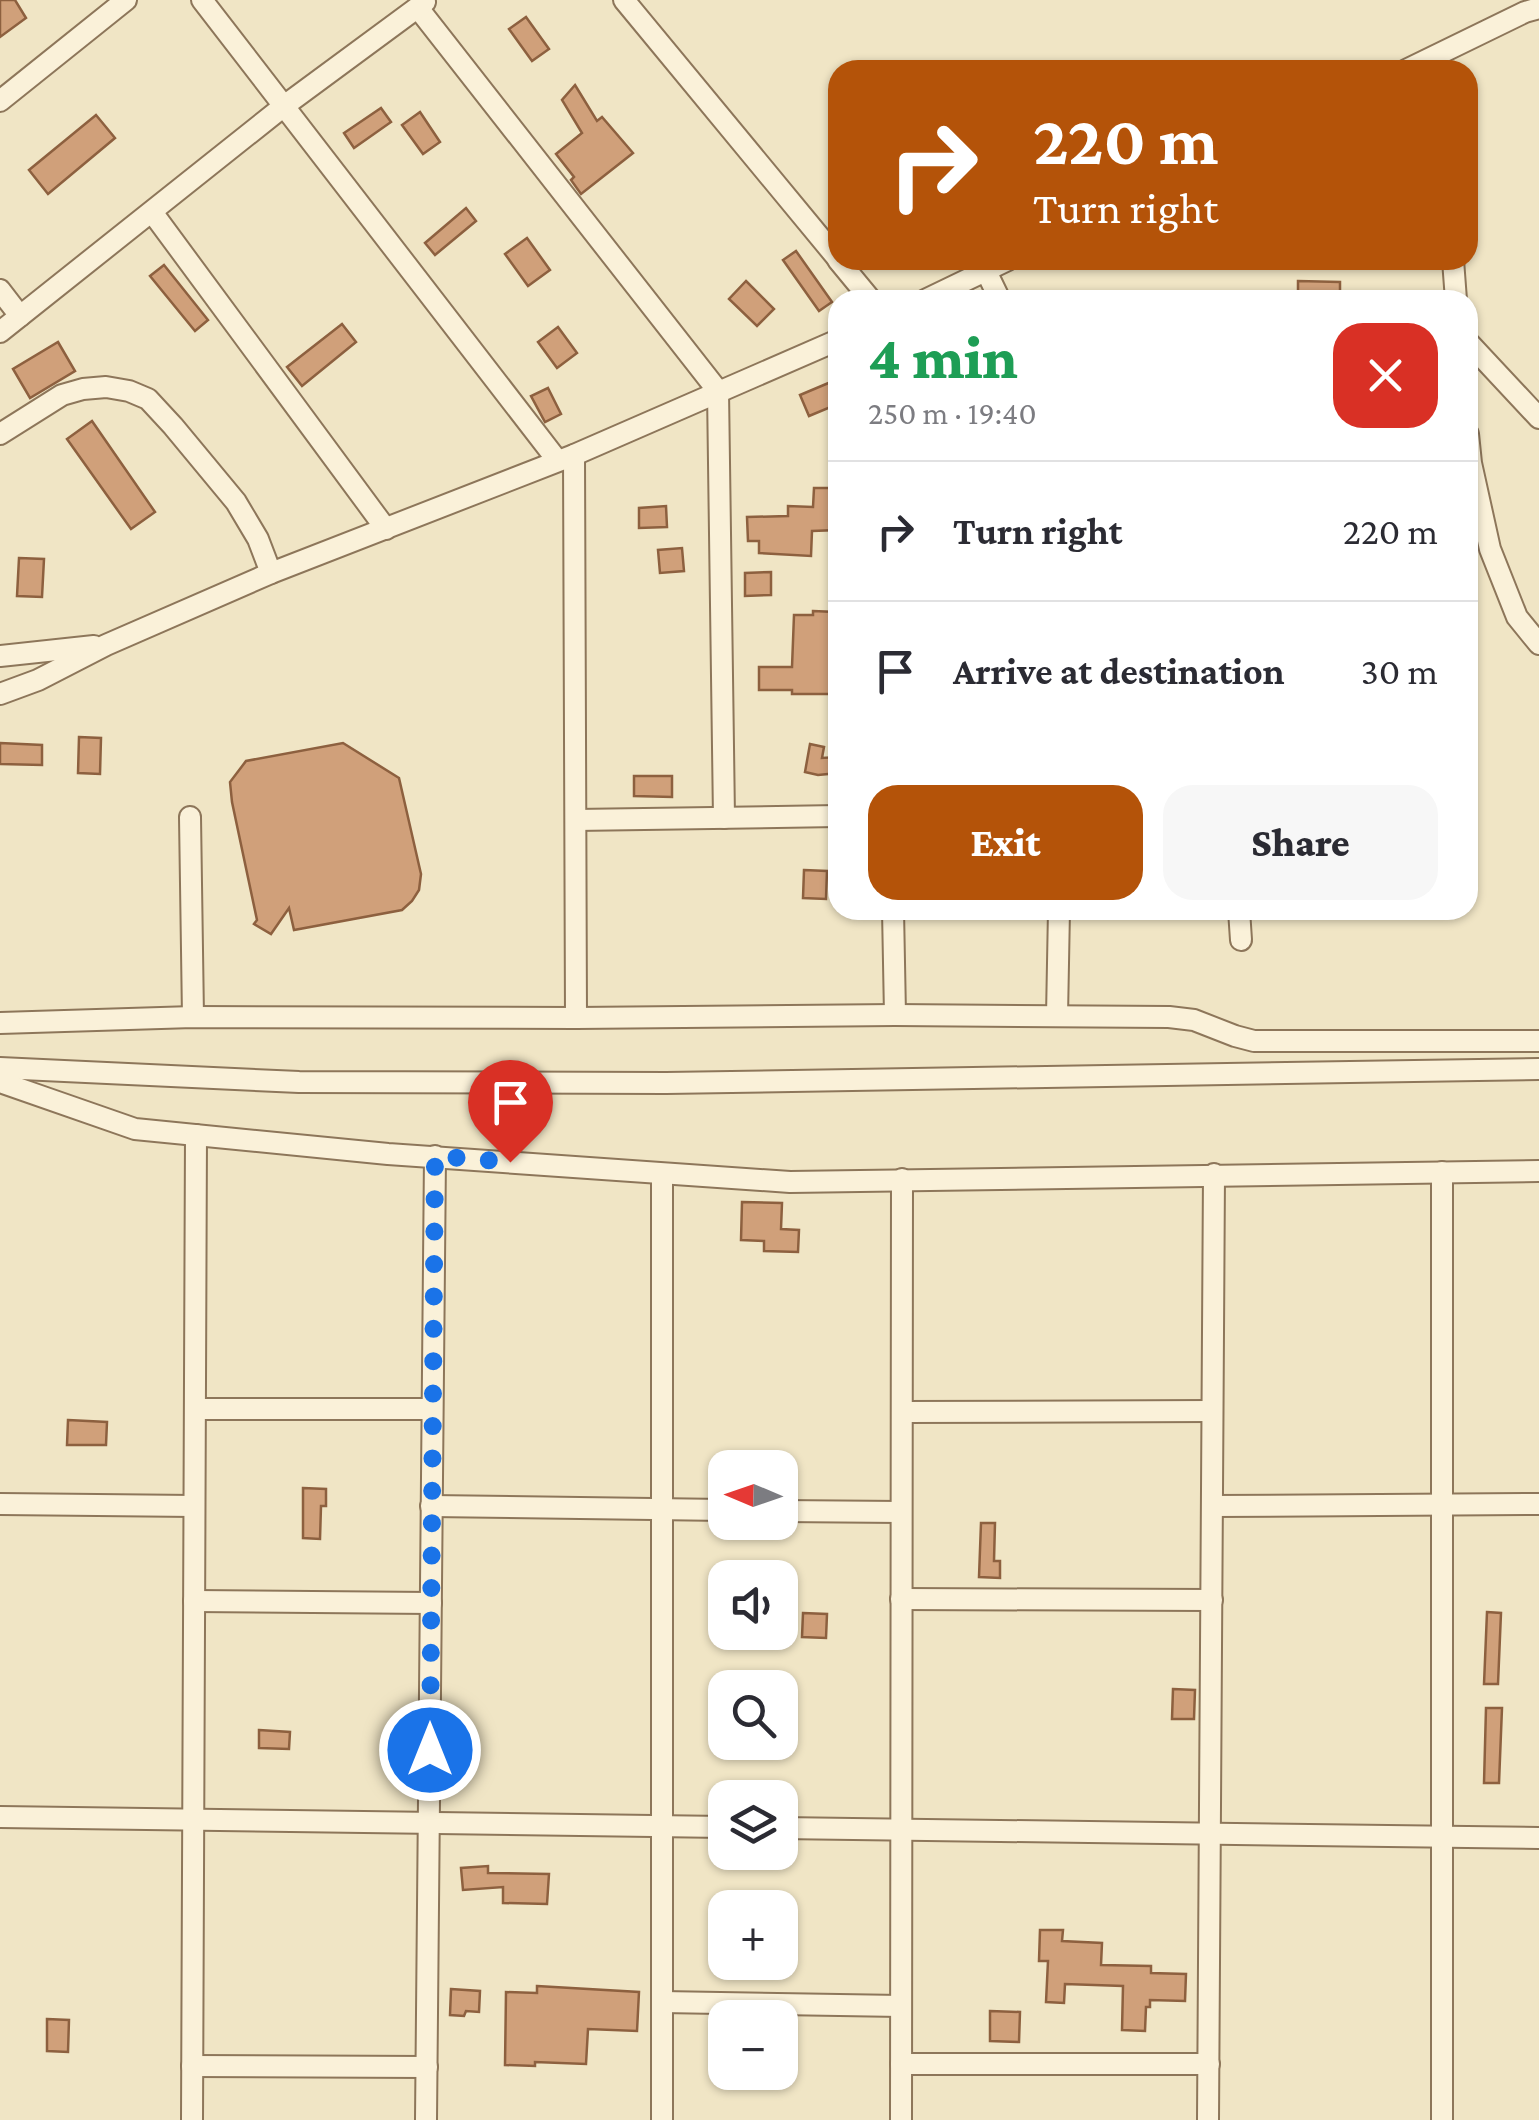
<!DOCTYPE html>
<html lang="en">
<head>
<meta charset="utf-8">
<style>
  :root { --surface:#fff; --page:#f7f7f7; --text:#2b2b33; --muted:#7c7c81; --line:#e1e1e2; --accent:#b45309 }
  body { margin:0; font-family:"Crimson Pro",serif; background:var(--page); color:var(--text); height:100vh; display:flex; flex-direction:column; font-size:38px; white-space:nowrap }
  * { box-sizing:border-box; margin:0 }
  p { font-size:32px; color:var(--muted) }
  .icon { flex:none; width:55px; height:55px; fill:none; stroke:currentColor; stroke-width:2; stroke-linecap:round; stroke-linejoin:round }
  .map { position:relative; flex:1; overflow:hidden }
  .sheet { position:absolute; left:828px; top:290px; width:650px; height:630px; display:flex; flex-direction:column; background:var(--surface); border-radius:30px; box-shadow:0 2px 8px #0004 }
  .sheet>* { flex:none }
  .guide { position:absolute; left:828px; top:60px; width:650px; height:210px; border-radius:30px; box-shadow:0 2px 8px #0004; background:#b45309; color:#fff; overflow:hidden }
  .needle { width:65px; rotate:272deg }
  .buttons { position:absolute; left:708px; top:1450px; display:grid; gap:20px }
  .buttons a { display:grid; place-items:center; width:90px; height:90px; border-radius:20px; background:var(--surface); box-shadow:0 2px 8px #0004; font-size:50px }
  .pin { position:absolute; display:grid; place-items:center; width:85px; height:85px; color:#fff; margin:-102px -42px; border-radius:50% 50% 50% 0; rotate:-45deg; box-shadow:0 0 10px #0007 }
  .pin .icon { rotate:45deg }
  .me { position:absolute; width:110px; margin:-55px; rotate:0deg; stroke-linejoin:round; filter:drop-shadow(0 0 8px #0008) }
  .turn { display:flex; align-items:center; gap:35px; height:210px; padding:0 40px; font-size:45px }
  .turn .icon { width:130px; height:130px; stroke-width:2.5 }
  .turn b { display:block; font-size:70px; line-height:85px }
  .round { display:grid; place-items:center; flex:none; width:105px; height:105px; border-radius:30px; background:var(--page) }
  .summary { display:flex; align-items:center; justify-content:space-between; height:170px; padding:0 40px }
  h1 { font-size:60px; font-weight:800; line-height:75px; color:#1e9e55 }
  .button { display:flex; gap:20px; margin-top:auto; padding:20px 40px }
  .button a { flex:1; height:115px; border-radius:30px; background:var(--accent); color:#fff; font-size:40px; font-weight:800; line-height:115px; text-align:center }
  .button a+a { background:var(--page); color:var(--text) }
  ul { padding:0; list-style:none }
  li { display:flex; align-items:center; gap:30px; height:140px; padding:0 40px; border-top:2px solid var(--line) }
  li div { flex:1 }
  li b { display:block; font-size:38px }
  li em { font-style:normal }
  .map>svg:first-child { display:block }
</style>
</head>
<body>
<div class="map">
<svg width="1539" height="2120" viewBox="0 0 1539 2120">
  <rect width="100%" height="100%" fill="#f0e5c5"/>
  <g fill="#d0a07a" stroke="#8d603f" stroke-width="2.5">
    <path d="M0 0H15L26 18 0 37Z"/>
    <path d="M526 17 549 49 532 61 509 29Z"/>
    <path d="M575 85 597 121 602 117 633 153 581 194 571 180 574 177 556 154 582 133 562 100Z"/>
    <path d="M381 108 391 122 354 148 344 133Z"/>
    <path d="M420 112 440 142 423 154 402 125Z"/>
    <path d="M96 115 115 138 48 194 29 170Z"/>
    <path d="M466 208 476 221 435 255 425 243Z"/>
    <path d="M527 238 550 270 528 286 505 254Z"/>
    <path d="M796 251 832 302 819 311 783 260Z"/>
    <path d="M164 265 208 320 195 331 150 276Z"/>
    <path d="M746 281 774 309 757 326 729 299Z"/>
    <path d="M1298 281 1340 282V300H1298Z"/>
    <path d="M342 324 356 342 302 386 287 367Z"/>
    <path d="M558 327 577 353 557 368 538 342Z"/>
    <path d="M58 342 75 371 30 398 13 369Z"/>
    <path d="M838 379V404L809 416 800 395Z"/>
    <path d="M548 388 561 414 545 422 531 396Z"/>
    <path d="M92 421 155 512 131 529 67 439Z"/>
    <path d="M814 488H838V530L812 531 811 556 759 553V541H748L747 517 788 516V506L813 507Z"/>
    <path d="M666 506 667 527 639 528V508Z"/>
    <path d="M682 548 684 571 660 573 658 550Z"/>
    <path d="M19 558 44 559 42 597 17 596Z"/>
    <path d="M771 572V595L745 596V573Z"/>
    <path d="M813 611 836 612 834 694H792V690H759V667H792L794 615H813Z"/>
    <path d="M79 737 101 738 100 774 78 773Z"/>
    <path d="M0 743 42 745V765L0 764Z"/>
    <path d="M343 743 399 778 421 874 419 890 412 901 402 910 294 930 289 908 271 934 254 924 257 920 232 802 230 782 246 761Z"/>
    <path d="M810 744 824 747 822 758 838 757V773L818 775 805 772Z"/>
    <path d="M634 776H672V797L634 796Z"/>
    <path d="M804 870 827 871 826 899 803 898Z"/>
    <path d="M742 1202 782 1203 781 1229 799 1230 798 1252 764 1251V1241L741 1240Z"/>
    <path d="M68 1420 107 1422 106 1445H67Z"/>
    <path d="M303 1488 326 1489V1506H321L320 1539 303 1538Z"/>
    <path d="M981 1523H995L994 1561H1000V1578L979 1577Z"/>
    <path d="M1487 1612 1501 1613 1498 1684H1484Z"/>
    <path d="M803 1613 827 1614 826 1638 802 1637Z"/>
    <path d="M1173 1689 1195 1690 1194 1719H1172Z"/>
    <path d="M1486 1708H1502L1499 1783H1484Z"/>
    <path d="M259 1730 290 1732 289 1749 259 1748Z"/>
    <path d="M488 1866V1873L549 1874 547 1904 503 1903V1887L463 1890 461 1868Z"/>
    <path d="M1040 1930H1063L1062 1941 1102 1943 1101 1965 1151 1966V1973L1186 1974 1185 2001 1150 2000V2007H1146L1145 2031 1122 2030 1123 1986 1065 1984 1064 2003 1046 2002 1048 1961H1039Z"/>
    <path d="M537 1986 639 1992 637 2031 588 2029 586 2064 535 2062V2066L505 2065 506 1992 537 1993Z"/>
    <path d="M451 1989 480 1991 479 2012 466 2011 464 2016 450 2015Z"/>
    <path d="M990 2011 1020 2012 1019 2042 990 2041Z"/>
    <path d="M47 2019 69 2020 68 2052 47 2051Z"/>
  </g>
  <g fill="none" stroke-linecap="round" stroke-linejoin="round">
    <g stroke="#8d765a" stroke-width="24">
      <g id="minor">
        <path d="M202 0 557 460"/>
        <path d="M624 0 838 259"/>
        <path d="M418 8 718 391 724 818"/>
        <path d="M1406 70 1525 12 1539 8"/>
        <path d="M0 101 126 0"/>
        <path d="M152 212 386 529"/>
        <path d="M838 260 871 300"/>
        <path d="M1453 260 1456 300"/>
        <path d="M986 271 1000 300"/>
        <path d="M0 290 20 316"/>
        <path d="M925 300 1008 260"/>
        <path d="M0 332 284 106 425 2"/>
        <path d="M1468 342 1539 418"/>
        <path d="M0 434 62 395 83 389 106 387 129 391 148 399 173 426 236 502 258 539 271 573"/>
        <path d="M1468 434 1471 463 1490 549 1517 617 1539 644"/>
        <path d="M574 455 576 1018"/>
        <path d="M0 656 94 646"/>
        <path d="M0 694 38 680 106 645 271 573 574 455 838 340"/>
        <path d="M190 817 193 1017"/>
        <path d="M576 820 838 816"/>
        <path d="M893 910 895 1015"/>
        <path d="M1239 910 1241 940"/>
        <path d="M1057 1016 1059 910"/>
        <path d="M0 1023 193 1017 576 1018 895 1015 1169 1017 1194 1020 1235 1036 1254 1041H1539"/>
        <path d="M0 1068 299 1082 666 1083 1539 1069"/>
        <path d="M0 1082 135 1129 388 1154 790 1182 1539 1171"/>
        <path d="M1442 1172V2120"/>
        <path d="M195 1409H432"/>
        <path d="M902 1412 1212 1411"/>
        <path d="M0 1504 194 1506"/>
        <path d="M431 1506 725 1510"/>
        <path d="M1212 1506 1539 1504"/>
        <path d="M780 1511 901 1512"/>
        <path d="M901 1599 1212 1600"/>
        <path d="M194 1601 431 1603"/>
        <path d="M0 1817 725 1827"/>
        <path d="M780 1828 1539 1838"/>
        <path d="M662 2002 901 2006"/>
        <path d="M901 2064H1209"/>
        <path d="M192 2066 427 2067"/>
        <path d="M192 2120 196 1135"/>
        <path d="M426 2120 435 1156"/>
        <path d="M662 2120V1174"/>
        <path d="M901 2120 902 1179"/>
        <path d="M1208 2120 1214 1174"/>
      </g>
    </g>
    <use href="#minor" stroke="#faf1d9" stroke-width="20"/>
  </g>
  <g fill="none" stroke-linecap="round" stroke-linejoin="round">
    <path stroke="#1a73e8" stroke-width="18" stroke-dasharray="0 32.4" d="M430 1750 435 1156 510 1162"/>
  </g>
</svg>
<div class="buttons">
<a><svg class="needle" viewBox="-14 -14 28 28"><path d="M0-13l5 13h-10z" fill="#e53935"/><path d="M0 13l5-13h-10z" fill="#7c7c81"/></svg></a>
<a><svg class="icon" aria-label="sound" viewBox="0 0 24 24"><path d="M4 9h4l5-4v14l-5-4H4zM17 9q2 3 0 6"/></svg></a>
<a><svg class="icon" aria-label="search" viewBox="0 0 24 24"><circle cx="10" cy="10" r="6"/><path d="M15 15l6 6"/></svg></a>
<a><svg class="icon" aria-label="layers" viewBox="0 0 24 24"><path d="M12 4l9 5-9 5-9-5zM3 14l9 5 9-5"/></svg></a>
<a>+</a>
<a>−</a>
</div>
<div class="pin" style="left:510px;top:1162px;background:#d93025"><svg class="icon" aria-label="arrive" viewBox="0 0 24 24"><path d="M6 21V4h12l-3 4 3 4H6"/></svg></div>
<svg class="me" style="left:430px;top:1750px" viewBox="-20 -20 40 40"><circle r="17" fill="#1a73e8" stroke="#fff" stroke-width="3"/><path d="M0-11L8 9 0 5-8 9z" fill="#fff"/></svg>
<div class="guide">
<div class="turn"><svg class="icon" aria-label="right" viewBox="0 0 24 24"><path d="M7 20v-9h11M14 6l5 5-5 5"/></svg><div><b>220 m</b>Turn right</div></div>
</div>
<section class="sheet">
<div class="summary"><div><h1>4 min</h1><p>250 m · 19:40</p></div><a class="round" style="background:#d93025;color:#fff"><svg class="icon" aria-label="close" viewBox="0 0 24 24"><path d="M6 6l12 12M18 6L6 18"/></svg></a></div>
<ul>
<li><svg class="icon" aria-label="right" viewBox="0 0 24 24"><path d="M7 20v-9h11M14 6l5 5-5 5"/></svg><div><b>Turn right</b></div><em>220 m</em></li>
<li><svg class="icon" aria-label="arrive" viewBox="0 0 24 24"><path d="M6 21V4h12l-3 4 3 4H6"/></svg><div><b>Arrive at destination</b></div><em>30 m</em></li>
</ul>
<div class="button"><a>Exit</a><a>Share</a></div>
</section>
</div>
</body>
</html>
